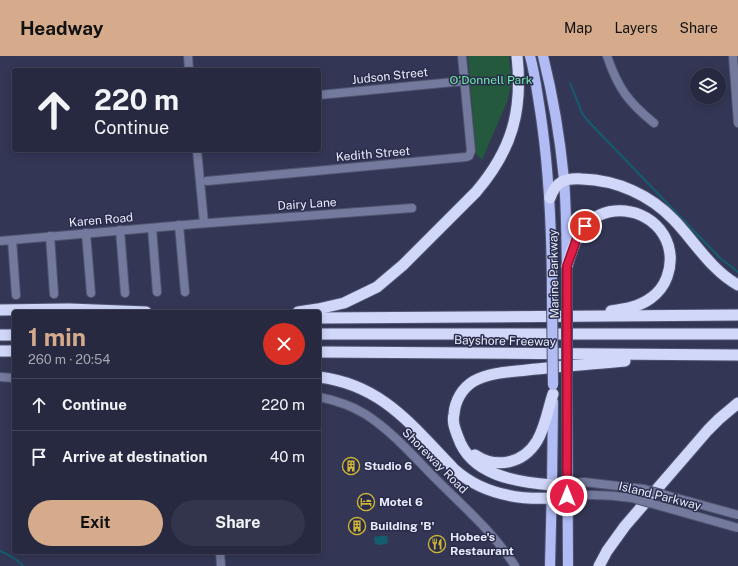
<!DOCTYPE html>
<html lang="en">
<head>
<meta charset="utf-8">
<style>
  :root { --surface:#262940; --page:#32354b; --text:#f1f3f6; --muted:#a4a6b1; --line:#424559; --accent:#d6ab8b }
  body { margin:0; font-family:"Public Sans",sans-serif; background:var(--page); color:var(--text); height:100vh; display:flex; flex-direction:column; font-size:15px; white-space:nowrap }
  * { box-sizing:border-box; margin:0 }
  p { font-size:13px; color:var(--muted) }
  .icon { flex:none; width:22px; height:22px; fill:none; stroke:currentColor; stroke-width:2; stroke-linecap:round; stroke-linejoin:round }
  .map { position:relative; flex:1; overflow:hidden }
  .sheet { position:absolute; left:12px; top:254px; width:309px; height:244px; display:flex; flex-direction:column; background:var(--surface); border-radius:4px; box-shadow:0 2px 10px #0003,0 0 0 1px var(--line) }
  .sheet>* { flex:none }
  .top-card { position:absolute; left:12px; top:12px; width:309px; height:84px; border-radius:4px; box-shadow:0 2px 10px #0003,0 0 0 1px var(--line); background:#262940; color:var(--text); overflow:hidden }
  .controls { position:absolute; left:690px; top:12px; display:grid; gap:8px }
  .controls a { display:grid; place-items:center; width:36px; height:36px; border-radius:50%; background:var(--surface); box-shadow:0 2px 10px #0003,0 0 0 1px var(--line); font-size:20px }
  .pin { position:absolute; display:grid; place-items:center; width:34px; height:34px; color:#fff; margin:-17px; border:2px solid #fff; border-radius:50%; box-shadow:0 1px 4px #0007 }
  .me { position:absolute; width:44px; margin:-22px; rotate:0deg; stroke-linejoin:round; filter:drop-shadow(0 0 3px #0008) }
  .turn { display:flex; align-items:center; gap:14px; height:84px; padding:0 16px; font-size:18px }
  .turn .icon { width:52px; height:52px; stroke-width:2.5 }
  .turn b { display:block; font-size:28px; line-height:34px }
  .round { display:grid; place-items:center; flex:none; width:42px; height:42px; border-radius:21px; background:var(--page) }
  .summary { display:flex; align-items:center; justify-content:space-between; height:68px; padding:0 16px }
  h1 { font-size:24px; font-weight:700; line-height:30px; color:var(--accent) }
  .primary-button { display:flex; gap:8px; margin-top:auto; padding:8px 16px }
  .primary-button a { flex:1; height:46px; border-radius:24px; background:var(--accent); color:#111; font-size:16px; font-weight:700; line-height:46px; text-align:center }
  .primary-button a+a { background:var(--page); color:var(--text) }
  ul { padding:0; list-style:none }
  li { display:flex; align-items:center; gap:12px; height:52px; padding:0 16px; border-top:1px solid var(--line) }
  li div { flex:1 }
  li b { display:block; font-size:15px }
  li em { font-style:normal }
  header { display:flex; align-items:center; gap:24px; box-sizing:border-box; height:56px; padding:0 20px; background:var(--accent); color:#111 }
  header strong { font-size:19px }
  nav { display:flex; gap:22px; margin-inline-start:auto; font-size:14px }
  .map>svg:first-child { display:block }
</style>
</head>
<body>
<header>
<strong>Headway</strong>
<nav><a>Map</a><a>Layers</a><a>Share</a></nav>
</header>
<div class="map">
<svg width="738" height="510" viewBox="0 0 738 510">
  <rect width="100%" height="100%" fill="#333755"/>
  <path fill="#25593d" d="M468 0H509L512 26 507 46 482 104 476 98Z"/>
  <path fill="#145d6e" d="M380 480H387L388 487 381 489 375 488 374 481Z"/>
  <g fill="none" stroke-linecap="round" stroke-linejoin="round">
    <g stroke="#145d6e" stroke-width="2">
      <path d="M570 27 582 57 587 64 720 202 738 216"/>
      <path d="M0 495C9 499 17 503 23 510"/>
    </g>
    <g stroke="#505470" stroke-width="10">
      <g id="minor">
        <path d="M188 0 189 14"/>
        <path d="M607 0C618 32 628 46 654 67"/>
        <path d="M733 0 738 67"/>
        <path d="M319 39 464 25"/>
        <path d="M197 94 204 167"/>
        <path d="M207 125 466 101 469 100 471 95 462 0"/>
        <path d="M179 169 185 236"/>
        <path d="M152 172 157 236"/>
        <path d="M120 174 125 237"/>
        <path d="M86 177 91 237"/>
        <path d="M50 180 54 238"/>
        <path d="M12 184 16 239"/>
        <path d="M0 185 196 168 412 152"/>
        <path d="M0 321 14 322"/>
        <path d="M319 341C334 344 352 350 365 358 392 375 414 401 437 424 464 451 494 477 515 510"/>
        <path d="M552 429 584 426 644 433"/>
        <path d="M552 442C578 438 606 438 632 442"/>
        <path d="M220 496 221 510"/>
      </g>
    </g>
    <g stroke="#505470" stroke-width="12">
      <g id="major">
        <path d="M530 0C535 18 537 36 540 54 550 118 552 180 552 244"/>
        <path d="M543 0C553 40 560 82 564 123 567 164 567 204 567 245"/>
        <path d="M567 328 568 510"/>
        <path d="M550 510 552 429 553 346"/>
      </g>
    </g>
    <g stroke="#505470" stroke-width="13">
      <g id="highway">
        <path d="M550 142C556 125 565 122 582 123 617 124 650 139 674 164 695 186 711 214 738 229"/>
        <path d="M567 210C570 200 573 188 579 179 586 165 600 156 615 155 652 152 680 185 667 221 664 229 658 237 651 242 639 251 625 253 611 255"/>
        <path d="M0 254 69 253 146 256"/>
        <path d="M298 256 318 253 344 247 377 231 403 209 476 136C512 94 523 55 517 0"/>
        <path d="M319 262 738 259"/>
        <path d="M319 278H738"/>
        <path d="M0 279H14"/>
        <path d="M0 295H14"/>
        <path d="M319 296 738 299"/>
        <path d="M319 321C383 329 412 370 454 413 482 438 516 444 552 442"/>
        <path d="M475 399C496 413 523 408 537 385 545 372 548 353 553 338"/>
        <path d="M552 429C517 426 471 420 458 381 455 373 452 366 454 358 455 345 462 332 474 325 490 316 510 316 527 314 560 310 592 308 625 305"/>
        <path d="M599 510 607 495 625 470 708 374 719 363 738 347"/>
      </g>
    </g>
    <use href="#minor" stroke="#747a9d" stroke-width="8"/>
    <use href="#major" stroke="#b1bbf4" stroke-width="10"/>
    <use href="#highway" stroke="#d0d7f9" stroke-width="11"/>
    <g stroke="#505470" stroke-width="10" stroke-linecap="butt">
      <g id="minor-bridge">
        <path d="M644 433 738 459"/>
        <path d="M632 442 738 472"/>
      </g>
    </g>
    <g stroke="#505470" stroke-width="12" stroke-linecap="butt">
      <g id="major-bridge">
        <path d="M552 244 553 329"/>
        <path d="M567 245V328"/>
      </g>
    </g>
    <use href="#minor-bridge" stroke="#747a9d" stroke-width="8"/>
    <use href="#major-bridge" stroke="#b1bbf4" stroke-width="10"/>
  </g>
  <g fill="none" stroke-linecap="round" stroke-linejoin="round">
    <g stroke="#92132f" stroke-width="10">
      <path id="route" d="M567 440V210L578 179 585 170"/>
    </g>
    <use href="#route" stroke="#e11d48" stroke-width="7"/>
  </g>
  <defs>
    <g id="building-ring" transform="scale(0.9)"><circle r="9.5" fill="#292c4a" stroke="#d1b736" stroke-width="1.5"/><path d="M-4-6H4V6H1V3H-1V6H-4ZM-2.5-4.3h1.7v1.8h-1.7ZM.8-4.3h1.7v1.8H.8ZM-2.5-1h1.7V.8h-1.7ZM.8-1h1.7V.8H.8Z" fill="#d1b736"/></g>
    <g id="hotel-ring" transform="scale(0.9)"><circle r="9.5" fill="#292c4a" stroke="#d1b736" stroke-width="1.5"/><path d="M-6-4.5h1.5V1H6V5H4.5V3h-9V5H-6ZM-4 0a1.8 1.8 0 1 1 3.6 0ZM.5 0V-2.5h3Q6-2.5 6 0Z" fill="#d1b736"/></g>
    <g id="restaurant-ring" transform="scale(0.9)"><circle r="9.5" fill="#292c4a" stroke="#d1b736" stroke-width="1.5"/><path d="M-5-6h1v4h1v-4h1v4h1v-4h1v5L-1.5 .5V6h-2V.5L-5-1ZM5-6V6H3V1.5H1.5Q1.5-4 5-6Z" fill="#d1b736"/></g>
  </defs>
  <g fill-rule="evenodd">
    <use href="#building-ring" x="351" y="410"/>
    <use href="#hotel-ring" x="366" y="446"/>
    <use href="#building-ring" x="357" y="470"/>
    <use href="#restaurant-ring" x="437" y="488"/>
  </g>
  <g text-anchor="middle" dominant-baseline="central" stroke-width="3" stroke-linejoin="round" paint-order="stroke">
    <g font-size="12" fill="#e9ecfc" stroke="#292c4a">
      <text transform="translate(390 20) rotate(-6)">Judson Street</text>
      <text transform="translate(373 98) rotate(-5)">Kedith Street</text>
      <text transform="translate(307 148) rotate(-4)">Dairy Lane</text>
      <text transform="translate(101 164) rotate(-5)">Karen Road</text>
      <text transform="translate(554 218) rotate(-91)">Marine Parkway</text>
      <text transform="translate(505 285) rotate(1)">Bayshore Freeway</text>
      <text transform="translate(435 405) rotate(45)">Shoreway Road</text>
      <text transform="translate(660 440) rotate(14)">Island Parkway</text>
    </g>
    <g font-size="12" fill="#6eeda9" stroke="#292c4a">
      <text x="491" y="24">O'Donnell Park</text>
    </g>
    <g font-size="12" font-weight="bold" fill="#e9ecfc" stroke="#292c4a" text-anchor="start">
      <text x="364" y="410">Studio 6</text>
      <text x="379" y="446">Motel 6</text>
      <text x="370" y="470">Building 'B'</text>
      <text x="450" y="481">Hobee's<tspan x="450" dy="14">Restaurant</tspan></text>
    </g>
  </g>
</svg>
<div class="controls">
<a><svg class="icon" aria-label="layers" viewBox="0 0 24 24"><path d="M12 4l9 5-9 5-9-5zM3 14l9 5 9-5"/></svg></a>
</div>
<div class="pin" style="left:585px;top:170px;background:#d93025"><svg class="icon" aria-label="arrive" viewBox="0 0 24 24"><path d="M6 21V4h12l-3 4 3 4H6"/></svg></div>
<svg class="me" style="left:567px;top:440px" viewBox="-20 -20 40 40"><circle r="17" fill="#e11d48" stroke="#fff" stroke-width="3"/><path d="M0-11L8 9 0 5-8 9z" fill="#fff"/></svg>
<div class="top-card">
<div class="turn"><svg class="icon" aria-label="ahead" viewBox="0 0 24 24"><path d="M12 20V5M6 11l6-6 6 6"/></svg><div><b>220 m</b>Continue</div></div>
</div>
<section class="sheet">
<div class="summary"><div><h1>1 min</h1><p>260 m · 20:54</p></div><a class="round" style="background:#d93025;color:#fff"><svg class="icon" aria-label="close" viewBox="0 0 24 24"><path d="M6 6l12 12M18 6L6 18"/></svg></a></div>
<ul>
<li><svg class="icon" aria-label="ahead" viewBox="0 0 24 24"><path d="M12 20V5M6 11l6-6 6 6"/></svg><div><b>Continue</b></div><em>220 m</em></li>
<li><svg class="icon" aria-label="arrive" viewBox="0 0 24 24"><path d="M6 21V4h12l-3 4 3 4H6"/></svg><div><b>Arrive at destination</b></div><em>40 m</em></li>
</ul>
<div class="primary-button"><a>Exit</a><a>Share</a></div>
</section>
</div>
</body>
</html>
